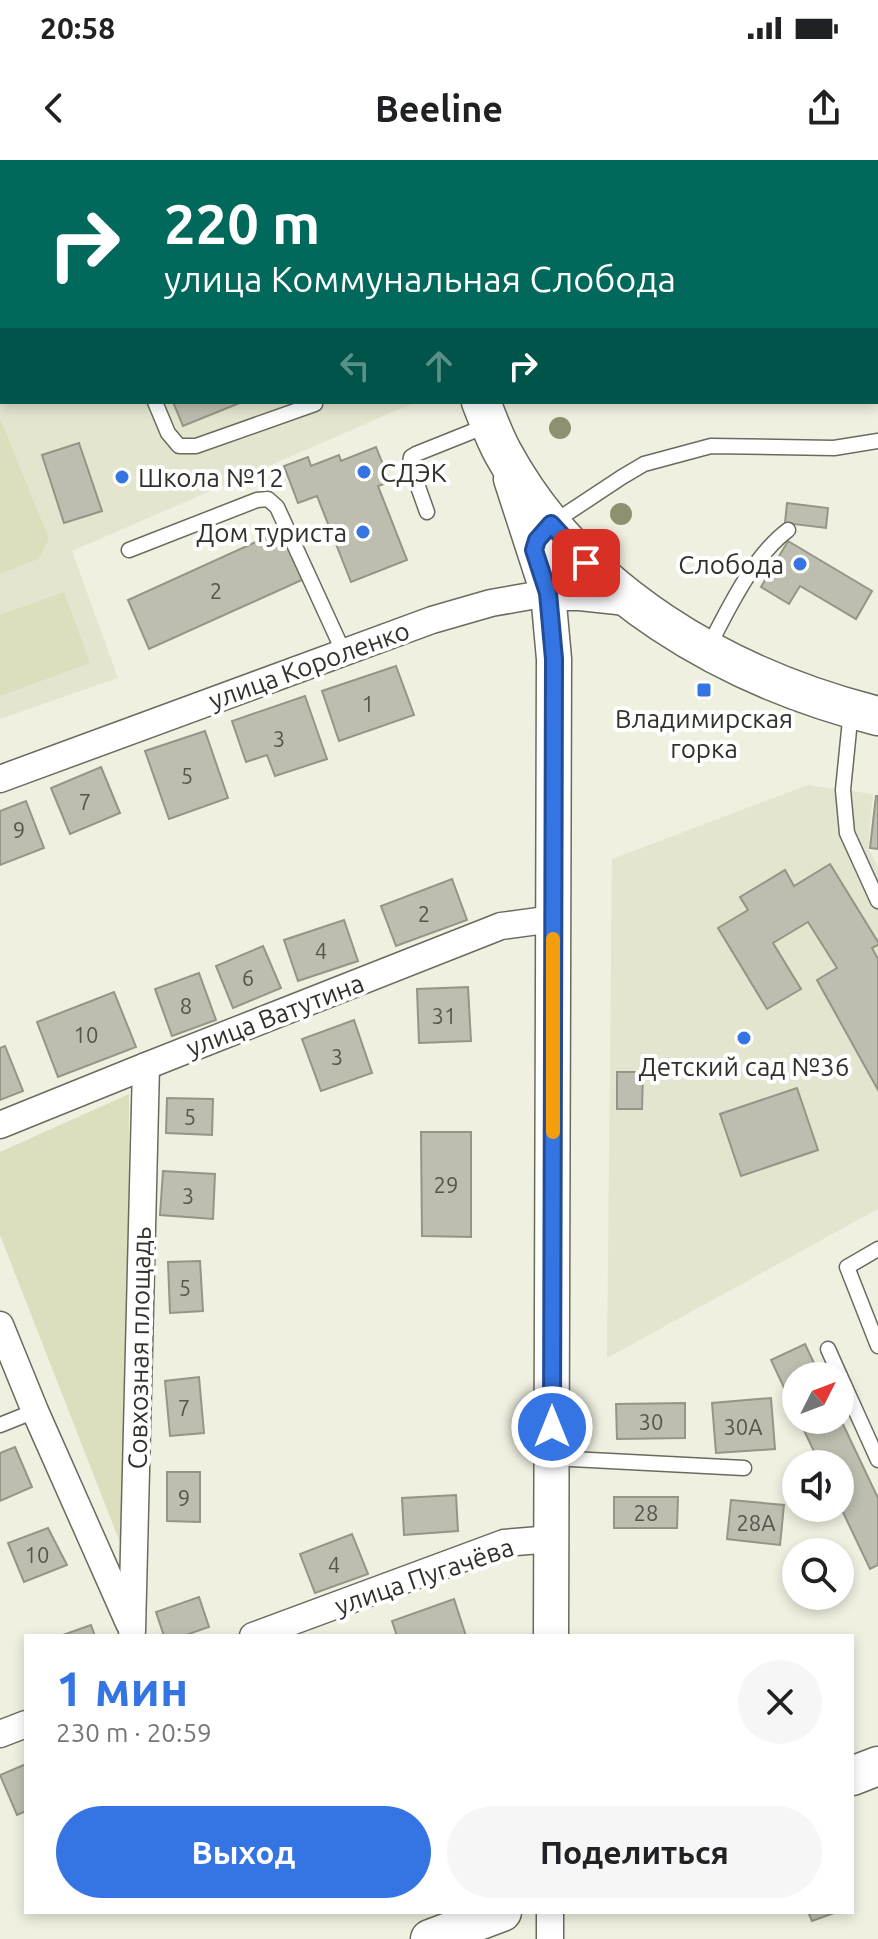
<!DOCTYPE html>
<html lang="ru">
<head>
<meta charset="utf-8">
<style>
  :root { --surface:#fff; --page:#f6f6f6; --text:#202124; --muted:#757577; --accent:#3475e3 }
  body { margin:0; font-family:Ubuntu,sans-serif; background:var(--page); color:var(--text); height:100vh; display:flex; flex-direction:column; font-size:30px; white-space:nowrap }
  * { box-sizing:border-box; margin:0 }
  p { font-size:26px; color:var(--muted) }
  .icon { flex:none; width:44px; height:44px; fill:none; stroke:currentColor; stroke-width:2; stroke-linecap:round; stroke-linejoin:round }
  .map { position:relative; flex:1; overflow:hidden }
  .sheet { position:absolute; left:24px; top:1474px; width:830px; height:280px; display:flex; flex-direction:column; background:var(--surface); border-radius:0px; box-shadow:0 4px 12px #0003 }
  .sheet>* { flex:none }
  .banner { position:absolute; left:0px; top:0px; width:878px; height:244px; box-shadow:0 4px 12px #0003; background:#00695c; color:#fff; overflow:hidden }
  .needle { width:52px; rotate:48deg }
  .buttons { position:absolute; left:782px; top:1202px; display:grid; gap:16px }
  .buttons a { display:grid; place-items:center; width:72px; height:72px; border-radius:50%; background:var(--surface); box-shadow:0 4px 12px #0003; font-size:40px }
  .pin { position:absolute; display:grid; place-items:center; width:68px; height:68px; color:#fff; margin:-34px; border-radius:16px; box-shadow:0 4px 12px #0006 }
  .me { position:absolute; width:88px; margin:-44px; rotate:0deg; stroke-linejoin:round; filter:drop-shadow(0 0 6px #0008) }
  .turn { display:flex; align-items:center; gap:28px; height:168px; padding:0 32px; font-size:36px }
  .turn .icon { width:104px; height:104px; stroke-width:2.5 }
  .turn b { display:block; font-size:56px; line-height:68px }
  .lanes { display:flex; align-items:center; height:76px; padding:0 32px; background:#0003; justify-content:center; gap:40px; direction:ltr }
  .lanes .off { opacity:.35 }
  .round { display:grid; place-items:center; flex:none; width:84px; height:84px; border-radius:42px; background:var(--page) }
  .head { display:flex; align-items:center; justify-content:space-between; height:136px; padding:0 32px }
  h1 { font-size:48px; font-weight:700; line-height:60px; color:var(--accent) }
  .primary-button { display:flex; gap:16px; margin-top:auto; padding:16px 32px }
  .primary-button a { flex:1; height:92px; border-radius:48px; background:var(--accent); color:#fff; font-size:32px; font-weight:700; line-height:92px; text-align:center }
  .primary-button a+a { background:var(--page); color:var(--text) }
  .status { display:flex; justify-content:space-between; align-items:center; height:56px; padding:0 40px; background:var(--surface); direction:ltr }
  .status svg { height:22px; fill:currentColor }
  header { display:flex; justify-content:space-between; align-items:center; height:104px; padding:0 32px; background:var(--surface); font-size:36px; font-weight:700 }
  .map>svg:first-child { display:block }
</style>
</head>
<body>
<div class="status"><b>20:58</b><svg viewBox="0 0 49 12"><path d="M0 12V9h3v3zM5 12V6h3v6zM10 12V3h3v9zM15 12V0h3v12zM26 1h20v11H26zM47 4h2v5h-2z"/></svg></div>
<header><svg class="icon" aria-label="back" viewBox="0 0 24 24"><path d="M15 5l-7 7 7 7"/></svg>Beeline<svg class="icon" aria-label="share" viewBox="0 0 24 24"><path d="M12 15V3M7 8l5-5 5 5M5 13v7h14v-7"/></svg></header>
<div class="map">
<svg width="878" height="1779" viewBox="0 0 878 1779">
  <rect width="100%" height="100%" fill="#eff0e0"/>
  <g fill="#e4e5cf">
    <path d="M60 0H331V2H56Z"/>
    <path d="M2 25V242H416L72 391 118 518 0 559V26Z"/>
    <path d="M808 625 873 634 868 688 878 707V1049L607 1198 612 699Z"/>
  </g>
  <g fill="#dcdebd">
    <path d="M0 258 49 379 38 399 0 414Z"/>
    <path d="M64 432 90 503 0 536V455Z"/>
    <path d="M129 934 128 1403 0 1075V992Z"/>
  </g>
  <g fill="#bdbeaf" stroke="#949586" stroke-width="2">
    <path d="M173 242H242L183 266Z"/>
    <path d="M79 283 102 351 64 363 42 295Z"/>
    <path d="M376 287 390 322 378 326 407 400 351 422 317 336 298 343 284 306 308 297 311 306 339 295 341 301Z"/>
    <path d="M787 343 828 348 826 368 785 363Z"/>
    <path d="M282 370 304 419 149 489 128 440Z"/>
    <path d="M788 381 872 431 856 459 800 426 789 444 761 427Z"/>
    <path d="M396 506 414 555 339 581 322 531Z"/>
    <path d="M305 536 327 599 275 616 267 595 246 602 232 561Z"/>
    <path d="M205 571 228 638 169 659 145 591Z"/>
    <path d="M101 607 120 653 70 674 51 628Z"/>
    <path d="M876 636H878V689L870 688Z"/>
    <path d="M26 641 44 688 0 705V651Z"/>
    <path d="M830 704 878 782V785L872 788 878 799V930L817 820 837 808 808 762 773 783 801 829 767 849 718 768 748 750 740 737 785 710 794 726Z"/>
    <path d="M452 719 467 760 396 786 381 746Z"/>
    <path d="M344 760 358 801 298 821 284 780Z"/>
    <path d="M263 786 281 828 233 848 216 806Z"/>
    <path d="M199 813 216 860 172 876 155 829Z"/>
    <path d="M468 827 471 881 419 883 417 829Z"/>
    <path d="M114 832 136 887 58 917 37 862Z"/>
    <path d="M354 860 372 913 321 931 302 879Z"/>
    <path d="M5 886 23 931 0 940V888Z"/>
    <path d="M617 912H643L642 949H617Z"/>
    <path d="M797 928 818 990 741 1016 720 954Z"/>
    <path d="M167 938 213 939 212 975 166 973Z"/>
    <path d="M421 972H471V1077L422 1076Z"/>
    <path d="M163 1011 215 1014 213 1059 160 1055Z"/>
    <path d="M200 1101 203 1151 170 1153 168 1102Z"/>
    <path d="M805 1184 820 1216H796V1253L771 1200Z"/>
    <path d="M199 1217 204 1273 170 1276 165 1221Z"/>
    <path d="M771 1238 775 1289 716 1293 712 1243Z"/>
    <path d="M685 1243V1278L617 1279 616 1244Z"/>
    <path d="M840 1258 878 1338V1405L870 1409 840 1346V1304H820L799 1260H840Z"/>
    <path d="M15 1287 32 1327 0 1341V1293Z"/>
    <path d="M167 1312H200V1362L167 1361Z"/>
    <path d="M456 1335 458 1371 404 1375 402 1338Z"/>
    <path d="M614 1337H678L677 1368H614Z"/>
    <path d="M731 1340 784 1345 780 1385 727 1379Z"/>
    <path d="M48 1368 67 1405 24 1422 8 1383Z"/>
    <path d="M352 1374 368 1414 315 1433 300 1394Z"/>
    <path d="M199 1437 209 1467 183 1476H164L156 1452Z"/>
    <path d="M454 1439 466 1476H397L392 1461Z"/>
    <path d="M91 1465 95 1476H60Z"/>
    <path d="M26 1604V1651L17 1655 0 1615Z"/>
    <path d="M808 1752H837L812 1761Z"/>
  </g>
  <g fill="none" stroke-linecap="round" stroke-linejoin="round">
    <g stroke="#6a6b5d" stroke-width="17">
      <g id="service">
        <path d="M220 0V2"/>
        <path d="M13 2 18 0"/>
        <path d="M131 2 136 0"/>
        <path d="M0 8 2 7"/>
        <path d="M155 242 168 273 179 286H196L315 244"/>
        <path d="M427 352 410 304 411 297 416 294 491 264"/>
        <path d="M554 362 622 317 644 304 711 286 834 288 878 281"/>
        <path d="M129 390 257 340 268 339 277 347 344 493"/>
        <path d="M707 490C727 451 753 396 788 370"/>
        <path d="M851 550 843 630 847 673 878 741"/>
        <path d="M878 1089 847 1107 878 1186"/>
        <path d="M828 1189 840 1216"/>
        <path d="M840 1216 878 1300"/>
        <path d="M0 1265 35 1251"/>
        <path d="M552 1298 744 1308"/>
      </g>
    </g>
    <g stroke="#6a6b5d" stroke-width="29">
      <g id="minor">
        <path d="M0 619 432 460 491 443 548 433"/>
        <path d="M0 965 146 906 501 766 553 759"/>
        <path d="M0 1165 35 1251 129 1463"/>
        <path d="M132 1471 146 906"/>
        <path d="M253 1476 504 1383 552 1379"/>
        <path d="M0 1574 26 1564"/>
        <path d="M550 1779V1752"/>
      </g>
    </g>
    <g stroke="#6a6b5d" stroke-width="37">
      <g id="tertiary">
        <path d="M511 319 548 433 554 499 551 1476"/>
        <path d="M548 433H580L627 438"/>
      </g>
    </g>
    <g stroke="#6a6b5d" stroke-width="41">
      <g id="secondary">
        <path d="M392 0 393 2"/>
        <path d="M481 242C488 259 494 277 503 293 579 433 727 518 878 556"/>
        <path d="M852 1616 878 1606"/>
        <path d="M430 1779 502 1752"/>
      </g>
    </g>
    <use href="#service" stroke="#fff" stroke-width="14"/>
    <use href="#minor" stroke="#fff" stroke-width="26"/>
    <use href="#tertiary" stroke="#fff" stroke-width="34"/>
    <use href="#secondary" stroke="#fff" stroke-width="38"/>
  </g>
  <g fill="#8f906f">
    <circle cx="560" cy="268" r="11"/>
    <circle cx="621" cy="354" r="11"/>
  </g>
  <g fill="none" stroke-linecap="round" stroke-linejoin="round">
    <g stroke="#224c94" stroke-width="20">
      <path id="route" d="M552 1267 554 499 548 433 534 390 537 380 551 364 586 403"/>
    </g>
    <use href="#route" stroke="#3475e3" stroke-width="14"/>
    <path stroke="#f59e0b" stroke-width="14" d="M553 972V779"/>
  </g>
  <g fill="#3475e3" stroke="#fff" stroke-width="3">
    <circle cx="364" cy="312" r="8"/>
    <circle cx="122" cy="317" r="8"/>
    <circle cx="363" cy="372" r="8"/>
    <circle cx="800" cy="404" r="8"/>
    <rect x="696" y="522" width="16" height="16" rx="4"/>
    <circle cx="744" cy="878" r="8"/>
  </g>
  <g text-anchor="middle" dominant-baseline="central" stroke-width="8" stroke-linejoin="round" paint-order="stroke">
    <g font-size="22" fill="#55554d">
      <text x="216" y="430">2</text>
      <text x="368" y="543">1</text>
      <text x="279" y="578">3</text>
      <text x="187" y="615">5</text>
      <text x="85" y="641">7</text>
      <text x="19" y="669">9</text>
      <text x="424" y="753">2</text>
      <text x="321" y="790">4</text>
      <text x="248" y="817">6</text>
      <text x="186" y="845">8</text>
      <text x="444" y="855">31</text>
      <text x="86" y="874">10</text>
      <text x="337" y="896">3</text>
      <text x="190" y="956">5</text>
      <text x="446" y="1024">29</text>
      <text x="188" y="1035">3</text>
      <text x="185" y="1127">5</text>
      <text x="184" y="1247">7</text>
      <text x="651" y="1261">30</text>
      <text x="743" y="1266">30А</text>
      <text x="184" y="1337">9</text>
      <text x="646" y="1352">28</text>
      <text x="756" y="1362">28А</text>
      <text x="37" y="1394">10</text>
      <text x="334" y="1404">4</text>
    </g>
    <g font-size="26" fill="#32322c" stroke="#fff" text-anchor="start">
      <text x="380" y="312">СДЭК</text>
      <text x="138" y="317">Школа №12</text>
      <text x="347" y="372" text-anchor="end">Дом туриста</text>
      <text x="784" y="404" text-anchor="end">Слобода</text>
      <text x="704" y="558" text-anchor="middle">Владимирская<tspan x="704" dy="30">горка</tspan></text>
      <text x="744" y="906" text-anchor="middle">Детский сад №36</text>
    </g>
    <g font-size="26" fill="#32322c" stroke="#fff">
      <text transform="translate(309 505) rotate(-20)">улица Короленко</text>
      <text transform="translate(275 855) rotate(-21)">улица Ватутина</text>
      <text transform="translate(139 1188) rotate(-89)">Совхозная площадь</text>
      <text transform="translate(424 1416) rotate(-19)">улица Пугачёва</text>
    </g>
  </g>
</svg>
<div class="buttons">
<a><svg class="needle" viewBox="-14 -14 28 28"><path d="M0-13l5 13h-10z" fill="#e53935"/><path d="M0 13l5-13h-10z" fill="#757577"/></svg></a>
<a><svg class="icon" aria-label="sound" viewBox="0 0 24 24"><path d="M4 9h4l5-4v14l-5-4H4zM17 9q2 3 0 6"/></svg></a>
<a><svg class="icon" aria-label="search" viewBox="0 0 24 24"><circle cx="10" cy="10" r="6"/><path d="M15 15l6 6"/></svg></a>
</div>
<div class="pin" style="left:586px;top:403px;background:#d93025"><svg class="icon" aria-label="arrive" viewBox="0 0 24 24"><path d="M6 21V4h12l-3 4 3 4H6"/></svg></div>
<svg class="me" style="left:552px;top:1267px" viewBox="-20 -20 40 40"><circle r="17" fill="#3475e3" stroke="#fff" stroke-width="3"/><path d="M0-11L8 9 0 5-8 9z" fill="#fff"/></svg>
<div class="banner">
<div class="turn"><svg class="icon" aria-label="right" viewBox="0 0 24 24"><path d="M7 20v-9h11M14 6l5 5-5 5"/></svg><div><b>220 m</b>улица Коммунальная Слобода</div></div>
<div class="lanes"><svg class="icon off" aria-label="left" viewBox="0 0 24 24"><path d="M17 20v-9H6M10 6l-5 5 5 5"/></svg><svg class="icon off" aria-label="ahead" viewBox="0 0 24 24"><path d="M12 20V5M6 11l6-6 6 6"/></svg><svg class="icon" aria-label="right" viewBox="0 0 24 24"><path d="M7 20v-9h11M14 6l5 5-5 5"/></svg></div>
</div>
<section class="sheet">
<div class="head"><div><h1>1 мин</h1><p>230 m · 20:59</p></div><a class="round"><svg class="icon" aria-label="close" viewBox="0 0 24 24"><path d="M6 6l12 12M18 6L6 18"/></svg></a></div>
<div class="primary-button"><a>Выход</a><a>Поделиться</a></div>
</section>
</div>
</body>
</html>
